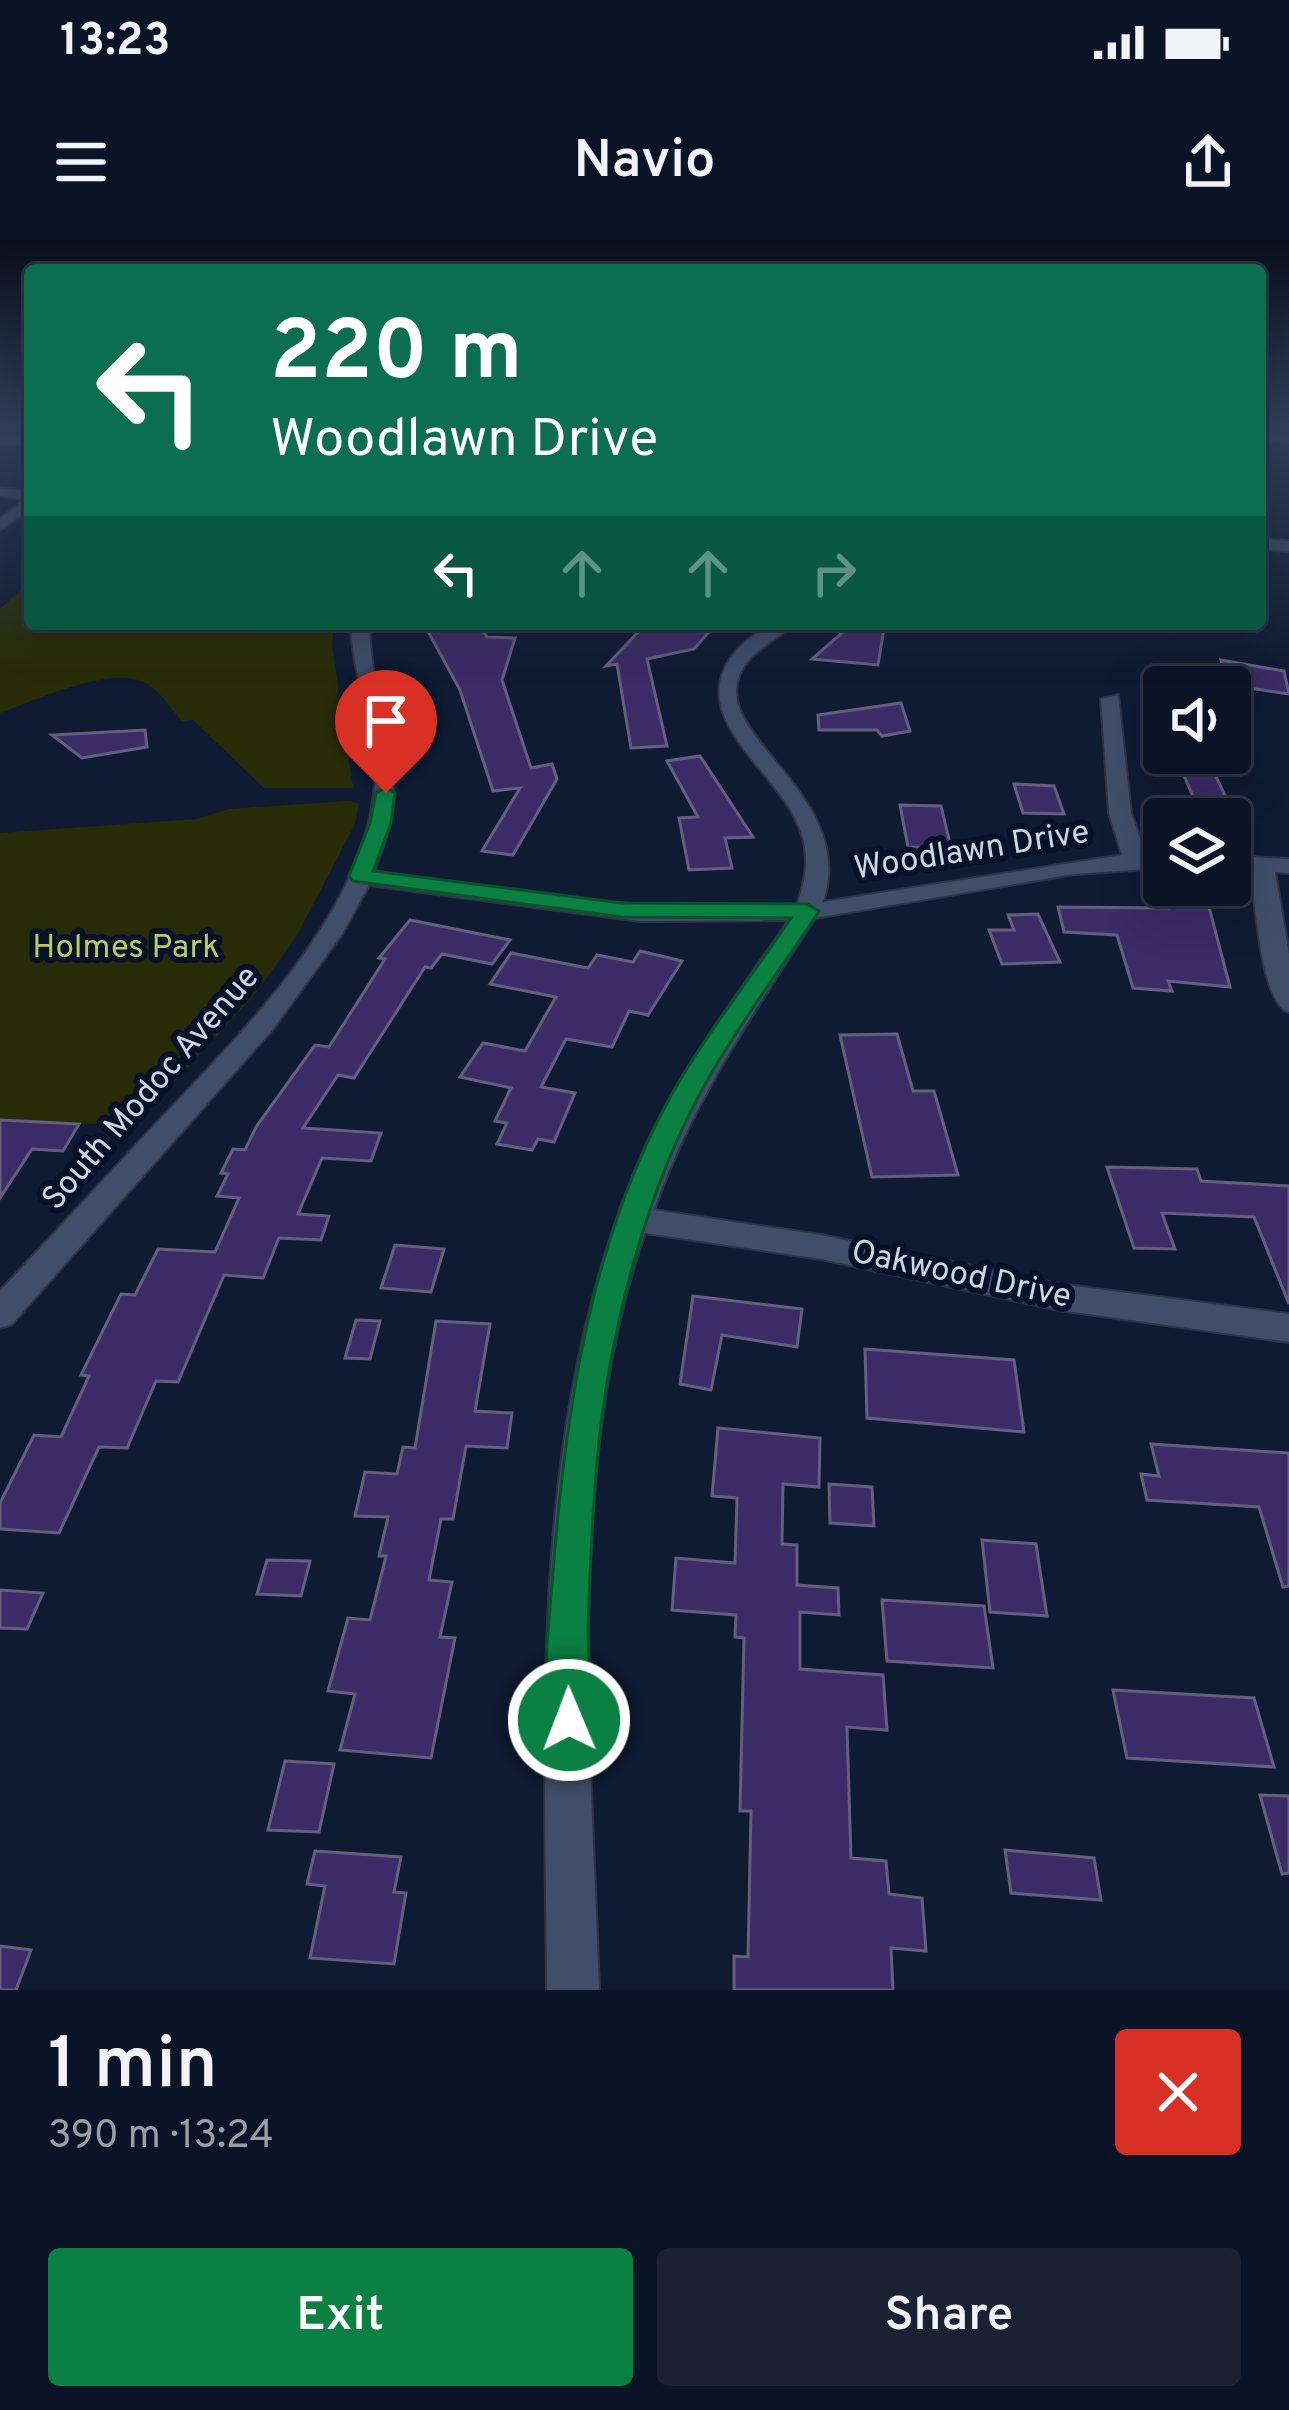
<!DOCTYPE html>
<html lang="en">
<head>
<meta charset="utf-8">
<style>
  :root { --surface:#0b1426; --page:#192132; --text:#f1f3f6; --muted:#9a9ea7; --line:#2b3343; --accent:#0b8043 }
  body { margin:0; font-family:Overpass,sans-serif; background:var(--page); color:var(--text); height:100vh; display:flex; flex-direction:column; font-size:45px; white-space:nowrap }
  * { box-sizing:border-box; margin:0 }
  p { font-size:39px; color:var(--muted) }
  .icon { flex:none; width:66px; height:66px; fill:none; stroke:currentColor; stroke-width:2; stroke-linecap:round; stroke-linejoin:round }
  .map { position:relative; height:1750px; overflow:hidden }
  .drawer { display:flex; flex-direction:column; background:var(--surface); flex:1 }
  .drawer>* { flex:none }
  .banner { position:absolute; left:24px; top:24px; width:1242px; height:366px; border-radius:12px; box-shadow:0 12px 48px #0002,0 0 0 3px var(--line); background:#0b6e4f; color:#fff; overflow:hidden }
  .buttons { position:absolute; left:1143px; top:426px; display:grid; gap:24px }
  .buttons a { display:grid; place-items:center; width:108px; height:108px; border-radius:12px; background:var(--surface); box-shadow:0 12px 48px #0002,0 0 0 3px var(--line); font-size:60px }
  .pin { position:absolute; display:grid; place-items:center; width:102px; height:102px; color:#fff; margin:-123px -51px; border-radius:50% 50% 50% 0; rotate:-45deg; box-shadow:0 0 12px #0007 }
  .pin .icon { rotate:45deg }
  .me { position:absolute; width:132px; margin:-66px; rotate:359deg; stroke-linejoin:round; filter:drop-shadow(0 0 9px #0008) }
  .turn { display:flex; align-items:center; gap:42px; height:252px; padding:0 48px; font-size:54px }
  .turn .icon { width:156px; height:156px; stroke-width:2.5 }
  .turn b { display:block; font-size:84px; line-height:102px }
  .lanes { display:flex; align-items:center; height:114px; padding:0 48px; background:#0003; justify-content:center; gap:60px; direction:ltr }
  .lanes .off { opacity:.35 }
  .round { display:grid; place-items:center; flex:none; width:126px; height:126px; border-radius:12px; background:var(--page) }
  .summary { display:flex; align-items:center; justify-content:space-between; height:204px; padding:0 48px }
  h1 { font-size:72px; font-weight:600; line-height:90px }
  .action { display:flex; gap:24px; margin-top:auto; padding:24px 48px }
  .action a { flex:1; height:138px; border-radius:12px; background:var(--accent); color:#fff; font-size:48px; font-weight:600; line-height:138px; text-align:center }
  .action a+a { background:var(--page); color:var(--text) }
  .status { display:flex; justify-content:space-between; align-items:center; height:84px; padding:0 60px; background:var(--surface); direction:ltr }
  .status svg { height:33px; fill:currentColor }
  header { display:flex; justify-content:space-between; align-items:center; height:156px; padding:0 48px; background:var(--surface); font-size:54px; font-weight:600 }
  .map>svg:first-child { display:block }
</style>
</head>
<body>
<div class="status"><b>13:23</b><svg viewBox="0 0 49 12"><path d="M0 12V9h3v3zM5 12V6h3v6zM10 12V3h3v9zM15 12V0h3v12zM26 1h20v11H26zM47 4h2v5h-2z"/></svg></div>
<header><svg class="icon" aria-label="menu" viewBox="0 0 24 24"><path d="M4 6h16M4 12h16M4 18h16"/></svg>Navio<svg class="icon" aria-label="share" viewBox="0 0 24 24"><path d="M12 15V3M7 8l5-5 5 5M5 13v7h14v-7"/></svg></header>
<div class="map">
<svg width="1289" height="1750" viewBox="0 0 1289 1750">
  <rect width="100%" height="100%" fill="#0f1b33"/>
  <g fill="#282c06">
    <path d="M30 342V384H334L332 404 353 548H264L193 480 182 481C172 470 161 453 149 445 117 422 34 461 0 473V369Z"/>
    <path d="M350 561 359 564 355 584 296 697 255 754 134 886 0 879V593L197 579 229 569Z"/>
  </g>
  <g fill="#3b2b66" stroke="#645f7e" stroke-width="3">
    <path d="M424 384H478L487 397 515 398 502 440 531 528 552 524 557 539 513 615 482 611 520 548 493 551 460 450Z"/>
    <path d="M654 384H716L694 409 647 419 667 506 631 508 617 424 606 426 642 388Z"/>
    <path d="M852 384 884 389 878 425 812 419Z"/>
    <path d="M1221 420 1284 431 1289 454 1229 445Z"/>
    <path d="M901 463 910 491 882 496 877 490H819L818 475Z"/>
    <path d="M145 490 147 507 82 518 52 495Z"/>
    <path d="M1174 513H1205L1236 579H1203Z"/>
    <path d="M700 516 753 597 725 598 732 628 689 630 679 578 698 577 667 521Z"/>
    <path d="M1014 544 1054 546 1064 574 1023 573Z"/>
    <path d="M900 565 941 566 951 608 908 607Z"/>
    <path d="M1167 660 1208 663 1230 747 1168 741 1172 751 1133 748 1117 695 1064 692 1058 667 1169 668Z"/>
    <path d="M1038 674 1060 722 1002 724 989 690H1014L1008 675Z"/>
    <path d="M410 680 510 700 492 724 442 714 431 728 425 727 354 838 338 835 303 888 381 893 371 921 322 918 298 974 329 976 321 1000 279 998 263 1038 224 1035 178 1142 156 1141 127 1208 99 1207 59 1293 0 1289V1263L34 1195 61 1197 89 1136 81 1135 121 1054 135 1055 158 1009 215 1012 239 958 217 956 228 934 221 933 233 909 245 910 256 887 315 805 329 807 385 719 379 718Z"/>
    <path d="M640 711 682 721 648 775 629 771 612 807 566 799 541 847 575 853 554 902 538 899 532 910 497 904 507 883 495 881 511 848 460 837 483 803 525 811 556 757 490 744 511 713 588 728 597 715 633 722Z"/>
    <path d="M897 794 913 851H934L958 935 872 937 840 795Z"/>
    <path d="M0 880 40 882 79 884 63 911 32 909 0 958Z"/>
    <path d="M1107 927 1197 929 1201 941 1289 946V1064L1254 977 1162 973 1175 1009 1134 1008Z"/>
    <path d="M395 1005 444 1009 431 1052 381 1048Z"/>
    <path d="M693 1056 802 1069 797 1107 722 1095 711 1150 680 1144Z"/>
    <path d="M356 1080 380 1081 370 1119 345 1118Z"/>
    <path d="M436 1081 490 1084 475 1171 512 1173 507 1208 466 1206 453 1279H441L429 1340 452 1342 440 1397 455 1398 431 1518 340 1510 355 1454 328 1451 348 1378 370 1380 386 1316H379L388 1277 355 1276 365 1232 397 1234 403 1207 415 1208Z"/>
    <path d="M865 1109 1014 1120 1024 1192 867 1178Z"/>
    <path d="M718 1188 820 1198 819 1247 783 1244 782 1304 797 1305V1345L838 1348 839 1375 800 1372V1429L883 1435 887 1490 847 1487 851 1618 886 1621 889 1654 922 1658 926 1711 891 1708 893 1750H734V1716L748 1717 751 1571H740L744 1398 735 1397 736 1375 672 1370 676 1318 735 1323 737 1258 712 1256Z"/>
    <path d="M1151 1204 1289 1213V1346L1283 1347 1259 1267 1147 1260 1141 1234 1159 1236Z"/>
    <path d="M829 1244 872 1247 874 1286 830 1283Z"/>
    <path d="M982 1300 1036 1304 1047 1376 990 1372Z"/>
    <path d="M267 1320 310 1321 301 1356 257 1354Z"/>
    <path d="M0 1350 43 1353 27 1389 0 1388Z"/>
    <path d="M882 1360 984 1366 993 1428 887 1421Z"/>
    <path d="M1113 1450 1254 1458 1274 1527 1127 1518Z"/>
    <path d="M285 1521 334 1524 319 1592 268 1590Z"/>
    <path d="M1260 1555 1289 1556V1633L1282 1634Z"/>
    <path d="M1005 1610 1094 1618 1101 1660 1011 1653Z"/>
    <path d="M315 1611 401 1617 394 1652 406 1653 394 1724 310 1718 325 1646 307 1644Z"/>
    <path d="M0 1706 31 1710 16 1750H0Z"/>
  </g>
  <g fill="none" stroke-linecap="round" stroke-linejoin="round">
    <g stroke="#2e3347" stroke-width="4">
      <g id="minor">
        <path d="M0 196 30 197V205L0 204Z"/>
        <path d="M0 248 30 251V269L0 290V279L25 259 0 256Z"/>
        <path d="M1260 299 1289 301V311L1260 309Z"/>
        <path d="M351 384H369C372 487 419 522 374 631 515 654 655 675 797 664 809 633 810 606 794 576 767 524 683 471 737 410 751 394 771 384 793 384 775 402 749 411 739 436 714 499 858 556 823 662L1122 615 1109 573 1101 459 1118 455 1131 573 1146 615 1164 614V628L1074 634 815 678C753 773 692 862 654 970L821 995 1059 1044 1289 1074V1102L1059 1070 821 1019 645 993C564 1221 591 1511 599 1750H547C545 1468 528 1174 644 910 681 827 738 755 789 680L640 681 369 645 342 694 273 789 12 1084 0 1088V1051C50 998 99 944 149 891 234 800 358 683 374 555 381 498 352 441 351 384Z"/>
        <path d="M1230 616 1289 619V633L1275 632 1289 714V772C1261 765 1255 660 1251 631L1230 630Z"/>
      </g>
    </g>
    <g stroke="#2e3347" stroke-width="4">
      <path id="tertiary" d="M1260 193 1289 195V203L1260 201Z"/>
    </g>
    <use href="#minor" fill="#404e6a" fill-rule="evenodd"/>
    <use href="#tertiary" fill="#404e6a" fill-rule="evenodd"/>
  </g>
  <linearGradient id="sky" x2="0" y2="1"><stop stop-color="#080f1c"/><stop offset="0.43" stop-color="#313f5b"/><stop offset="1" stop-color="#313f5b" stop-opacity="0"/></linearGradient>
  <rect width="1289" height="432" fill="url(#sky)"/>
  <path fill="#0b8043" stroke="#07532c" stroke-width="3" d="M386 547 395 553 391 583 373 631 622 663 807 664 819 671C782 727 741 781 708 839 645 949 608 1096 597 1222 592 1276 590 1332 588 1386 587 1421 597 1462 584 1495L569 1501 555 1495C538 1454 550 1377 553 1332 566 1162 593 984 683 835 716 781 756 730 791 678L622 677 353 641 349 636 370 583 376 553Z"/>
  <g text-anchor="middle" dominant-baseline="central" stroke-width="12" stroke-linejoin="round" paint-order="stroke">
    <g font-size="33" fill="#cdd6e6" stroke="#071229">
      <text transform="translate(972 612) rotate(-9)">Woodlawn Drive</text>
      <text transform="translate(152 849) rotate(-49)">South Modoc Avenue</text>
      <text transform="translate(961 1036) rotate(12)">Oakwood Drive</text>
    </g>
    <g font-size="33" fill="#bbca64" stroke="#071229">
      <text x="126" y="709">Holmes Park</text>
    </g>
  </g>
</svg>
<div class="buttons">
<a><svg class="icon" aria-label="sound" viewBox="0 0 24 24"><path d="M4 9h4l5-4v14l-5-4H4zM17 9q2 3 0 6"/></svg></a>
<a><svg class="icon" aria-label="layers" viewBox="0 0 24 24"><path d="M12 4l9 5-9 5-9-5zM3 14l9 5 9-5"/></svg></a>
</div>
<div class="pin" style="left:386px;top:553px;background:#d93025"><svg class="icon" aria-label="arrive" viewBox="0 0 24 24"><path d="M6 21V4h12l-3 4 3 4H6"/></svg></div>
<svg class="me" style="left:569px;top:1480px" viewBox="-20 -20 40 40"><circle r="17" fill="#0b8043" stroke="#fff" stroke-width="3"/><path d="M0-11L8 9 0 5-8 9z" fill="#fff"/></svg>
<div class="banner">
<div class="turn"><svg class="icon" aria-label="left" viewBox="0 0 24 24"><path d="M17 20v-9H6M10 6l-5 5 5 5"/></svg><div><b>220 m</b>Woodlawn Drive</div></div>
<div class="lanes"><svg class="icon" aria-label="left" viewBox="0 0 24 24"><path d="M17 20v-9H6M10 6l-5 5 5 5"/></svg><svg class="icon off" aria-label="ahead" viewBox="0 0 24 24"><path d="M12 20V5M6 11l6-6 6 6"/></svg><svg class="icon off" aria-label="ahead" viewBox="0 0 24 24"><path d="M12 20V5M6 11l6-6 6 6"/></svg><svg class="icon off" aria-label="right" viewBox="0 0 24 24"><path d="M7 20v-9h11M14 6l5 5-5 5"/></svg></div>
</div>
</div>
<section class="drawer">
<div class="summary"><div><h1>1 min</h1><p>390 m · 13:24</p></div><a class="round" style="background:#d93025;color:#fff"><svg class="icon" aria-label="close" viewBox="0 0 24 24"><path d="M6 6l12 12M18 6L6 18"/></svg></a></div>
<div class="action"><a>Exit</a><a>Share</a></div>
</section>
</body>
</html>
